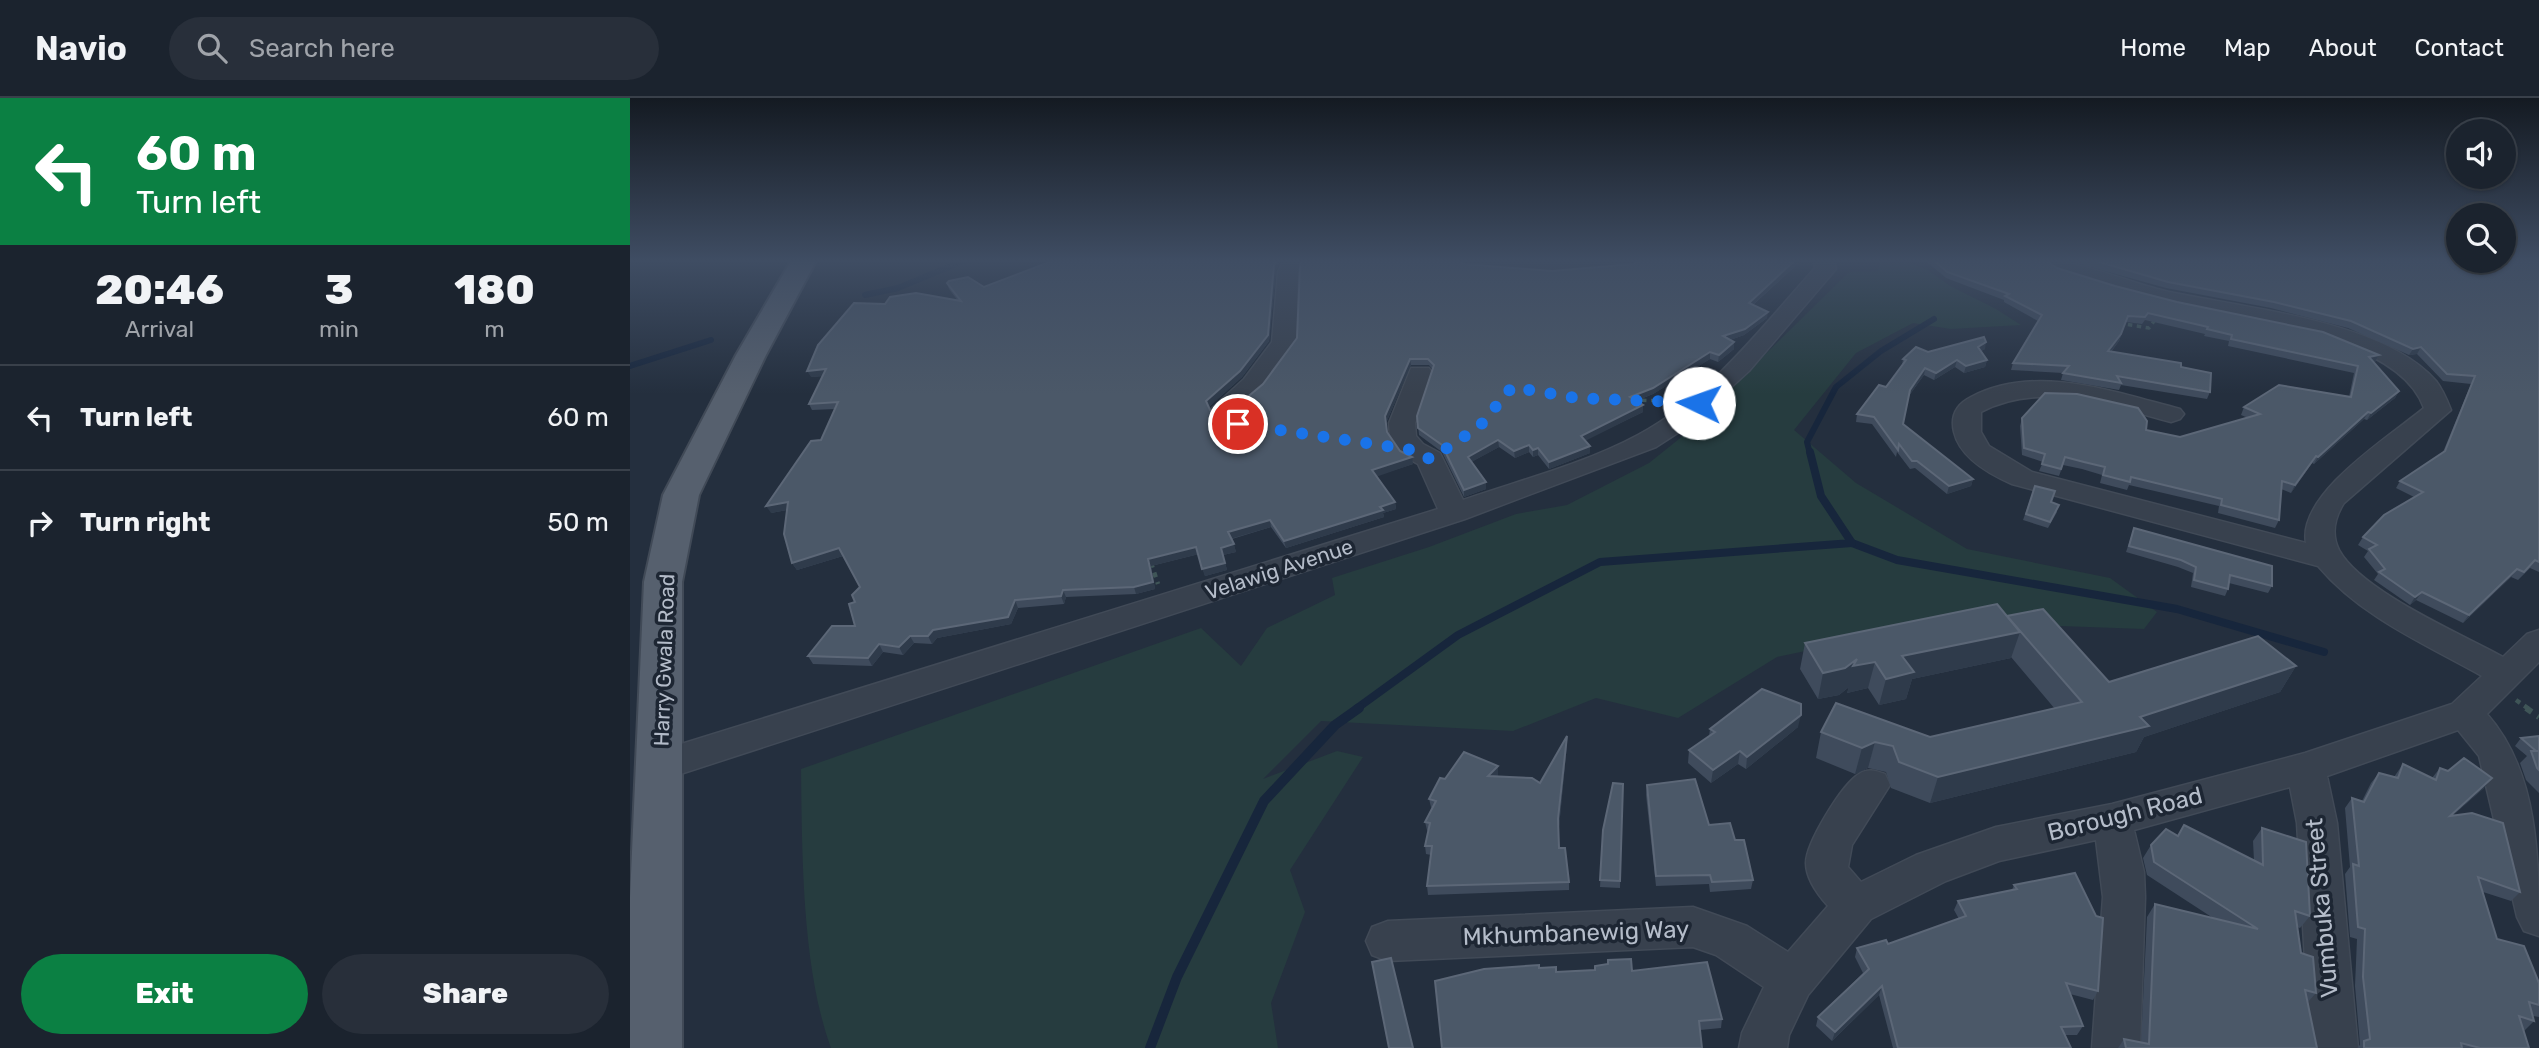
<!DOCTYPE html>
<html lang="en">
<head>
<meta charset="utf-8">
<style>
  :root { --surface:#1b232e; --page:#282f3a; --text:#f1f3f6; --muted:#a0a4aa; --line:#39404a; --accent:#0b8043 }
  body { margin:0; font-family:Rubik,sans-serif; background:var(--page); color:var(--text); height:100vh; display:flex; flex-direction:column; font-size:26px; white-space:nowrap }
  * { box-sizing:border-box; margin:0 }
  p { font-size:23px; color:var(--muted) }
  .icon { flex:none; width:38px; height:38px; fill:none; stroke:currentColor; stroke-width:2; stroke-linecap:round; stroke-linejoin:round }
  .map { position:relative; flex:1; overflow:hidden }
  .sheet { display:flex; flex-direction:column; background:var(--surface); width:630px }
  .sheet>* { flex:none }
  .banner { background:#0b8043; color:#fff; overflow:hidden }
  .controls { position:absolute; left:1816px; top:21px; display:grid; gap:14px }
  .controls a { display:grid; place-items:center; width:70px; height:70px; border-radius:50%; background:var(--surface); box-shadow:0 2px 5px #0004,0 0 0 2px var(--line); font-size:35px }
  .pin { position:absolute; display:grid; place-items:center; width:60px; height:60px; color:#fff; margin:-30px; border:4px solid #fff; border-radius:50%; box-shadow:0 2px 7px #0007 }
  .me { position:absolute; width:77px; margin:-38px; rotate:273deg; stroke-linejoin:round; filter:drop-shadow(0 0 5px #0008) }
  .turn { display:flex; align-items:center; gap:24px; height:147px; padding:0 21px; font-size:32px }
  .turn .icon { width:91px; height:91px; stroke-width:2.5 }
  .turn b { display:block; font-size:49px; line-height:60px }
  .eta { display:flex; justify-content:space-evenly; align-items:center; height:119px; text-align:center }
  .eta b { font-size:42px; font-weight:800; line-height:49px }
  .primary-button { display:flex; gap:14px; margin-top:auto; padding:14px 21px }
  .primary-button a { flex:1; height:80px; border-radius:42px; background:var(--accent); color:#fff; font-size:28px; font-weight:800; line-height:80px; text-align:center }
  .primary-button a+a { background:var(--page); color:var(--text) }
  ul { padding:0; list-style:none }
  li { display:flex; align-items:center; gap:21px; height:105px; padding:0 21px; border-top:2px solid var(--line) }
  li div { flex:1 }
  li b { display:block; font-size:26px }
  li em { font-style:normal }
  header { display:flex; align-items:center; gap:42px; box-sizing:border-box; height:98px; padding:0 35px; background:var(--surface); border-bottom:2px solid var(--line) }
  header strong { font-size:33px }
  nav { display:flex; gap:38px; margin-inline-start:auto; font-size:24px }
  .search { width:490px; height:63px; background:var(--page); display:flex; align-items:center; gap:18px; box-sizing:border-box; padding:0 24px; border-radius:38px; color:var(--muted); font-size:26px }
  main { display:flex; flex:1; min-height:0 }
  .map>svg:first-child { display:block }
</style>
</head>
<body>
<header>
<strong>Navio</strong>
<div class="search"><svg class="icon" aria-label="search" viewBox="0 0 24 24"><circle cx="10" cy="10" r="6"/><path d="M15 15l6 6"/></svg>Search here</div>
<nav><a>Home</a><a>Map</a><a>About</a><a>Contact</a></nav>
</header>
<main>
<section class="sheet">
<div class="banner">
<div class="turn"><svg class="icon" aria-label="left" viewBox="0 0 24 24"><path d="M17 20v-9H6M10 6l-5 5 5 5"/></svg><div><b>60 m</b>Turn left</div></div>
</div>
<div class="eta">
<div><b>20:46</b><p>Arrival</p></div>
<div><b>3</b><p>min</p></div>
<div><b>180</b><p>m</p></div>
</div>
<ul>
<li><svg class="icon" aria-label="left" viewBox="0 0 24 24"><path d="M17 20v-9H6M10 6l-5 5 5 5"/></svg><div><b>Turn left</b></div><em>60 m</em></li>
<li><svg class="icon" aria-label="right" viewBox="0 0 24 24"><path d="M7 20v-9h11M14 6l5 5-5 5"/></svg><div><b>Turn right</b></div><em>50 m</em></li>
</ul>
<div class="primary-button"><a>Exit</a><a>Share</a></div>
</section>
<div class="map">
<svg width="1909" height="950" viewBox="0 0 1909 950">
  <rect width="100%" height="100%" fill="#242f3e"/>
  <path fill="#263c3f" d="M1250 163H1275L1298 172 1320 188 1366 211 1391 227 1321 231 1283 225 1226 255 1164 332 1226 385 1337 451 1480 480 1527 514 1514 531 1314 524 1147 559 1048 620 966 600 883 633 691 623 633 681 707 653 733 659 660 772 675 814 641 905 648 950H201C172 871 172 756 171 671L571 530 611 568 637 530 705 497 702 480 799 449 886 416 937 407 1019 365 1049 341 1219 174 1248 173Z"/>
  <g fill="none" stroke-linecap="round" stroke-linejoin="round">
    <g stroke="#17263c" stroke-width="6">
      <path d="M235 197 268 190 333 163"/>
      <path d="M0 268 81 242"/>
      <path d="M1180 356 1177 344 1206 289 1251 253 1304 221"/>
    </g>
    <g stroke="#17263c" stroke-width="8">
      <path d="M1222 445 1267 462 1547 511 1694 554"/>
      <path d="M726 611 828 537 970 464 1222 445 1191 398 1180 354"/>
    </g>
    <path stroke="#17263c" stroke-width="10" d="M520 950 547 879 634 703 705 627 729 610"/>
    <g stroke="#414a57" stroke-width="3">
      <g id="minor">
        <path d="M653 163H673L668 174 666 245 632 291 602 317H584L580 312 614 281 642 244 648 174Z"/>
        <path d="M824 163H1014L1004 169 922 176 834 169Z"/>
        <path d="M1184 163H1204L1206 171 1119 273 1060 327 1026 349 835 421 32 682 18 678 13 667 18 656 32 652 808 411 788 366 773 358 760 339 759 325 781 270H799L802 275 785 325 786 338 793 346 810 355 833 402C891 382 954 366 1008 337 1079 299 1132 229 1185 170Z"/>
        <path d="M1411 163C1454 163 1493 183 1535 193 1612 210 1753 222 1806 283 1813 292 1817 302 1821 312L1714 405C1705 419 1701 436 1709 452 1731 493 1831 536 1873 559L1897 536 1909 532V564L1857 616C1909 675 1909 762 1909 838L1894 833 1887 819 1849 658 1828 632 1697 678 1707 725 1728 950H1680L1667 725 1660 689 1504 732 1514 774 1515 799 1510 950H1462L1473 799 1466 742 1369 763 1316 783 1241 821 1178 897 1159 937 1157 950H1109L1112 935 1134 889 1086 857 1063 849 758 863 742 857 736 843 742 829 758 823 1063 809 1117 828 1158 854 1198 808C1188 797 1176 780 1176 765 1176 745 1212 686 1229 676 1238 670 1246 673 1255 676L1260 687 1222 747 1218 769 1231 784 1286 757 1366 729 1482 706 1675 655 1822 606 1852 578C1795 546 1731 519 1688 468L1382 386C1359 376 1330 360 1324 334 1320 317 1327 306 1341 299 1406 265 1484 294 1550 311L1554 316 1550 321 1541 324C1479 308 1411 282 1351 314V334L1359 348 1402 374 1676 445C1667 396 1759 339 1794 310 1769 239 1622 224 1557 211 1524 204 1491 195 1459 184 1446 180 1420 175 1411 163Z"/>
      </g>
    </g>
    <g stroke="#414a57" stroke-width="4">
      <path id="major" d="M161 163H186L136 257 69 397 52 484V950H0V799L14 484 33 397 106 257Z"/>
    </g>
    <g stroke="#3f5557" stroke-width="3.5" stroke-dasharray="4.5 4.5" stroke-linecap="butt">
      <path d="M1489 225 1519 230 1527 219"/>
      <path d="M1003 302 1036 303"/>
    </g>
    <g stroke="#3f5557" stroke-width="4.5" stroke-dasharray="5 5" stroke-linecap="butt">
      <path d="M521 465 528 486"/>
      <path d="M1886 602 1899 611"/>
    </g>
    <path stroke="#3f5557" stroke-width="6" stroke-dasharray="7 7" stroke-linecap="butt" d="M1896 610 1909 619"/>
    <use href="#minor" fill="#38414e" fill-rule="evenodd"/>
    <use href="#major" fill="#56606e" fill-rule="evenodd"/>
  </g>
  <g fill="#3f4b5c">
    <path d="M1008 163H1171L1123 207 1137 220 1114 237 1100 242 1104 251 1088 264 1080 261 1023 296 1006 303 1013 314 955 342 960 348V355L919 371 908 357 903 359 899 354 885 360 869 349 841 364 856 384V391L834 399 812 354 789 337 787 318 802 271 799 267H781L756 325 757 334 770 353 783 366 746 378 765 404 766 411 753 415 754 419 656 450 641 429 602 441 606 454 593 457 597 472 575 478 569 456 521 468 525 491 506 496 436 499 434 506 388 510 381 526 307 540 302 546 284 545 273 557 253 554 242 568 183 566 178 558 225 528V504L230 489 213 458 167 472 162 465 157 412 141 415 191 342 205 311 182 312 179 306 192 278 181 279 255 206 328 203 319 191 317 185 354 189 646 173 639 243 612 279 579 309 580 312H602L833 166 922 173 1004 166Z"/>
    <path d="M1296 163H1416L1427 170 1485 188 1749 257 1745 264H1744L1769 293 1765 300 1737 322 1734 321 1684 366 1682 365 1661 395 1651 391 1649 422 1645 430 1588 415 1589 408 1499 387 1497 392 1470 385 1472 377 1452 371 1433 367 1429 378 1409 373 1413 364 1392 357 1390 328 1392 320 1516 332 1550 339 1618 320 1611 317 1614 309 1719 299 1724 275 1598 248 1599 243 1574 238 1575 236 1515 222 1512 226 1496 224 1489 243 1481 254 1551 269 1580 294 1577 301 1491 287 1489 292 1431 282 1433 275 1381 272 1383 265 1408 223 1374 204V202L1316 180Z"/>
    <path d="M1439 163H1909V474L1900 470 1888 482 1881 479 1833 525 1786 502 1780 507 1744 482 1748 476 1734 459 1738 453 1728 447 1733 439 1784 399 1766 390 1770 383 1813 354 1841 286 1813 283 1787 256 1779 257 1718 230 1641 210 1536 190Z"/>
    <path d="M1355 251 1351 253 1357 262 1355 269 1334 275 1325 269 1304 282 1294 277 1278 299 1273 326 1343 381 1341 388 1317 396 1285 370 1280 371 1267 354 1266 359 1242 326 1226 324 1227 316 1256 289 1272 267 1273 261 1298 254Z"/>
    <path d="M1405 388 1421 404 1427 414 1418 430 1393 422Z"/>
    <path d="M1504 430 1642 488 1638 495 1599 485 1598 491 1595 498 1561 489 1563 475 1548 469 1496 454Z"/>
    <path d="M1378 518 1479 584 1666 568 1650 594 1514 639 1506 654 1300 705 1261 690 1256 674 1238 670 1225 676 1186 660 1191 634 1300 639 1425 611 1381 559V560L1282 581 1276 601 1249 607 1238 590 1217 595 1219 589 1209 597 1188 601 1170 571 1175 545Z"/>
    <path d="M1168 629 1116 671 1108 666 1081 685 1058 665 1059 652 1079 638 1080 631Z"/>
    <path d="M1909 638V695L1896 682 1890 665 1897 658 1885 648 1891 640Z"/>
    <path d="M937 646 929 729V750L939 784V792L798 797 797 788 801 757 796 756 795 748 798 733 797 732 795 724 802 710 801 709 799 701 815 681 868 677 867 678 910 685Z"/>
    <path d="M1773 666 1802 680 1810 670 1854 690 1823 717 1890 794 1881 803 1853 794 1867 841 1909 885V919L1903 918 1904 923 1894 933 1899 950H1727L1730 947 1725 888 1727 841 1720 839 1715 776 1720 769 1715 710 1722 700 1732 703 1741 685 1749 675 1764 679Z"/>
    <path d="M993 686 990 790 970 789 973 732Z"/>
    <path d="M1017 687 1079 727 1123 782 1121 791 1080 794 1079 786 1026 788 1016 697Z"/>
    <path d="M1632 730 1680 818 1670 830 1667 829 1671 855 1686 895 1678 904 1687 950H1488L1494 941 1511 945 1517 819 1525 806 1583 820 1517 777 1513 760 1521 747 1547 738 1624 763 1623 743Z"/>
    <path d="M1384 787 1468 893 1463 902 1440 896 1453 928 1447 937H1435L1441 950H1263L1249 897 1202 943 1186 928 1188 919 1233 875 1225 859 1227 850 1258 846 1329 821 1324 812 1328 803 1382 792Z"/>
    <path d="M909 870 926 874 1002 873 1092 921 1091 930 1070 932Z"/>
  </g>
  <g fill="#2f3b4b">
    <path d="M647 163H651L646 173 639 243 612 279 578 310 576 303Z"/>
    <path d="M1164 163H1171L1118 211 1119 205Z"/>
    <path d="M1138 214 1137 220 1114 237 1092 245 1093 238Z"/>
    <path d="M1496 224 1489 243 1476 260 1478 253Z"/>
    <path d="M1104 244V251L1088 264 1089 257Z"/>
    <path d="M1356 244 1355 251 1347 256 1348 249Z"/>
    <path d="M1791 249 1787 256 1779 257 1783 251Z"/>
    <path d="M1080 254V261L1023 296 1000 305V299Z"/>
    <path d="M1749 257 1745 264 1736 266 1739 259Z"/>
    <path d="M780 261 781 267 756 325 755 318Z"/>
    <path d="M1327 262 1325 269 1304 282 1306 275Z"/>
    <path d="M1357 262 1355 269 1334 275 1336 268Z"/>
    <path d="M1295 270 1294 277 1278 299 1280 292Z"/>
    <path d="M196 271 199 278 181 279 177 273Z"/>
    <path d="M1769 293 1765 300 1737 322 1741 315Z"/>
    <path d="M1013 307V314L951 345V338Z"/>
    <path d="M1738 314 1734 321 1684 366 1688 359Z"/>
    <path d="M868 342 869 349 838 366V359Z"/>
    <path d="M899 347V354L885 360 884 353Z"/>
    <path d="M960 348V355L919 371V364Z"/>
    <path d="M908 350V357L903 359V352Z"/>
    <path d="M1686 358 1682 365 1661 395 1665 387Z"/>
    <path d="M782 359 783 366 743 380 742 372Z"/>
    <path d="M1343 381 1341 388 1317 396 1319 388Z"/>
    <path d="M856 384V391L834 399V392Z"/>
    <path d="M158 404 162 411 141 415 136 408Z"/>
    <path d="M765 404 766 411 753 415 754 419 656 450 654 443Z"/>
    <path d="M640 422 641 429 600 441 598 434Z"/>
    <path d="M604 446 606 454 593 457 597 472 575 478 572 471 591 450Z"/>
    <path d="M566 449 569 456 521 468 525 491 506 496 504 489 518 461Z"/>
    <path d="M209 450 213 458 167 472 162 465Z"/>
    <path d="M1887 471 1881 479 1833 525 1839 517Z"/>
    <path d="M433 492 436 499 434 506 431 498Z"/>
    <path d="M1792 494 1786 502 1780 507 1785 499Z"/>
    <path d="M385 502 388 510 381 526 307 540 302 546 298 538 303 532Z"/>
    <path d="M1390 534 1381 560 1282 581 1276 601 1249 607 1256 581 1272 558Z"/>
    <path d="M280 538 284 545 273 557 269 549Z"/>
    <path d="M249 546 253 554 242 568 238 560Z"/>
    <path d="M1227 561 1245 564 1238 590 1217 595 1219 589 1209 597 1188 601 1193 575Z"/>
    <path d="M1666 568 1650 594 1514 639 1506 654 1300 705 1308 679 1510 619Z"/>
    <path d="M1171 617 1168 629 1116 671 1117 659Z"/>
    <path d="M937 638V646L929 729 928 721Z"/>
    <path d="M1245 644 1238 670 1225 676 1232 650Z"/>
    <path d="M1110 653 1108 666 1081 685 1083 672Z"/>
    <path d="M868 668V677L858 686V678Z"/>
    <path d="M1862 680 1854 690 1812 727 1820 718Z"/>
    <path d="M1252 888 1249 897 1202 943 1205 934Z"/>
  </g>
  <g fill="#4b5868" stroke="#5c6777" stroke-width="2">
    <path d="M422 163H647L644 167 638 237 610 273 576 303 580 312H602L633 286 667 240 670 169 671 163H830L833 166 922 173 1004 166 1008 163H1164L1119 205 1138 214 1115 231 1093 238 1104 244 1089 257 1080 254 1023 290 1000 299 1013 307 951 338 960 348 919 364 908 350 903 352 899 347 884 353 868 342 838 359 856 384 834 392 812 347 788 330 787 318 804 267 798 261H780L755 318 757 334 770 353 782 359 742 372 765 404 750 409 753 412 654 443 640 422 598 434 604 446 591 450 595 465 572 471 566 449 518 461 523 484 504 489 433 492 431 498 385 502 378 519 303 532 298 538H280L269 549 249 546 238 560 178 558 202 528H225L219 506 225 504 222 497 230 489 209 450 162 465 154 436 158 404 136 408 181 343 191 342 208 304 179 306 196 271 177 273 188 247 224 205 255 206 260 199 286 195 331 203 317 185 319 183 338 179 354 189Z"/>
    <path d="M1305 163H1416L1427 170 1485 188 1547 204 1693 234 1749 257 1739 259 1769 293 1741 315 1738 314 1688 359 1686 358 1665 387 1652 383 1649 422 1591 407 1592 401 1501 379 1500 384 1473 377 1475 369 1454 364 1435 359 1431 371 1412 366 1415 356 1394 350 1392 320 1415 295 1447 296 1508 310 1517 323 1516 332 1550 339 1630 316 1614 309 1649 287 1721 299 1728 268 1601 241 1602 237 1577 231 1578 229 1518 215 1515 219 1498 218 1491 236 1478 253 1551 265V269L1581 275 1580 294 1487 278 1491 285 1433 275 1439 268 1383 265 1412 217 1375 198 1379 196 1317 174Z"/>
    <path d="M1466 163H1909V464L1905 462 1894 474 1887 471 1839 517 1792 494 1785 499 1749 474 1755 471 1739 451 1747 447 1733 439 1754 417 1793 394 1770 383 1815 353 1845 278 1817 276 1791 249 1783 251 1721 223 1644 204 1538 184Z"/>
    <path d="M1354 239 1356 244 1348 249 1357 262 1336 268 1327 262 1306 275 1295 270 1280 292 1273 326 1343 381 1319 388 1287 363H1282L1269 346 1268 352 1244 319 1227 316 1249 287 1256 289 1276 262 1273 261 1286 249 1298 254Z"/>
    <path d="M1405 388 1425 393 1421 404 1429 407 1420 424 1396 416Z"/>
    <path d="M1504 430 1642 468V488L1600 477 1598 491 1564 482 1566 469 1551 462 1499 448Z"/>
    <path d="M1367 506 1390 534 1272 558 1284 574 1256 581 1245 564 1223 568 1227 561 1215 570 1193 575 1175 545Z"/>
    <path d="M1413 511 1479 584 1628 538 1666 568 1510 619 1519 628 1308 679 1269 664 1263 648 1245 644 1232 650 1191 634 1206 605 1300 639 1452 604 1377 518Z"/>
    <path d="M1132 591 1171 606V617L1117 659 1110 653 1083 672 1059 652 1085 634 1080 631Z"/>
    <path d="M937 638 928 721 929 750H935L939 784 797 788 802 748H795L800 725 795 724 806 703 799 701 810 680 815 681 834 654 868 668 858 678 902 680 910 685Z"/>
    <path d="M1909 638V653H1906L1891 640Z"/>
    <path d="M1901 653H1909V672L1907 670Z"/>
    <path d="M1834 660 1862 680 1820 718 1842 715 1873 725 1890 794 1848 779 1867 841 1894 848 1909 885V907L1899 904 1904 923 1889 918 1899 950H1850L1831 945 1832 950H1734V943L1740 941 1733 879 1735 831 1728 829 1723 766 1729 768 1722 700 1734 704 1749 675 1768 680 1773 666 1806 682 1810 670 1818 673Z"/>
    <path d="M1065 681 1079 727 1100 725 1105 742H1114L1123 782 1082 784 1080 777 1026 778 1017 687Z"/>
    <path d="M983 685 993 686 990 783 970 782 973 732Z"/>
    <path d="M1554 727 1633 767 1632 730 1676 744 1680 818 1665 813 1671 855 1683 859 1686 895 1675 892 1687 950H1496L1494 941 1519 946 1525 806 1628 831 1524 764 1521 747 1536 731 1548 738Z"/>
    <path d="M1445 775 1466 818 1473 820 1468 893 1436 885 1453 928 1431 929 1441 950H1268L1252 888 1205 934 1188 919 1239 871 1227 850 1256 842 1258 846 1336 818 1328 803 1387 791 1384 787Z"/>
    <path d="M761 860 783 950H759L742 864Z"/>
    <path d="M1001 861 1002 873 1077 864 1092 921 1069 923 1072 950H812L805 883 854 871 909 867V870L926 869V874L965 872V868L978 866V862Z"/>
  </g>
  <linearGradient id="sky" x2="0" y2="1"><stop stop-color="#141a22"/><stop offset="0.55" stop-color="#3f4d63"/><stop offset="1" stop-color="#3f4d63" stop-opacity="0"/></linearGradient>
  <rect width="1909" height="296" fill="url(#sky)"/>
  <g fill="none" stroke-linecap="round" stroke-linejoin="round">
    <path stroke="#1a73e8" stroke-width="12" stroke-dasharray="0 21.6" d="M608 326 783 352 800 361 849 329 882 289 946 300 1069 305"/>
  </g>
  <g text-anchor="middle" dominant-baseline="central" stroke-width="7" stroke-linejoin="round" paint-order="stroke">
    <g font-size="21" fill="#b4bcc9" stroke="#1d2633">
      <text transform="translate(649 471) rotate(-18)">Velawig Avenue</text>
      <text transform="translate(34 562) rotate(-88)">Harry Gwala Road</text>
    </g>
    <g font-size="24" fill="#b4bcc9" stroke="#1d2633">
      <text transform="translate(1495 716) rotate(-14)">Borough Road</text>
      <text transform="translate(1692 810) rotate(-95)">Vumbuka Street</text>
      <text transform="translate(946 835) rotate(-2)">Mkhumbanewig Way</text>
    </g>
  </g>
</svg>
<div class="controls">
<a><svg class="icon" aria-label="sound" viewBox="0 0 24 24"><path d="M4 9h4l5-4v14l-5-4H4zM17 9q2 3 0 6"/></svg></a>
<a><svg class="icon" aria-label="search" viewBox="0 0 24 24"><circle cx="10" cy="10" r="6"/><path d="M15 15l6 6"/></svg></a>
</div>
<div class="pin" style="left:608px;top:326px;background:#d93025"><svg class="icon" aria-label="arrive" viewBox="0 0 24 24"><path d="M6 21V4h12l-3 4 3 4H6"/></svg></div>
<svg class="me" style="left:1069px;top:305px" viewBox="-20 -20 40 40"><circle r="19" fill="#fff"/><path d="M0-13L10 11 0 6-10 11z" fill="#1a73e8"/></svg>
</div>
</main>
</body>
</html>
